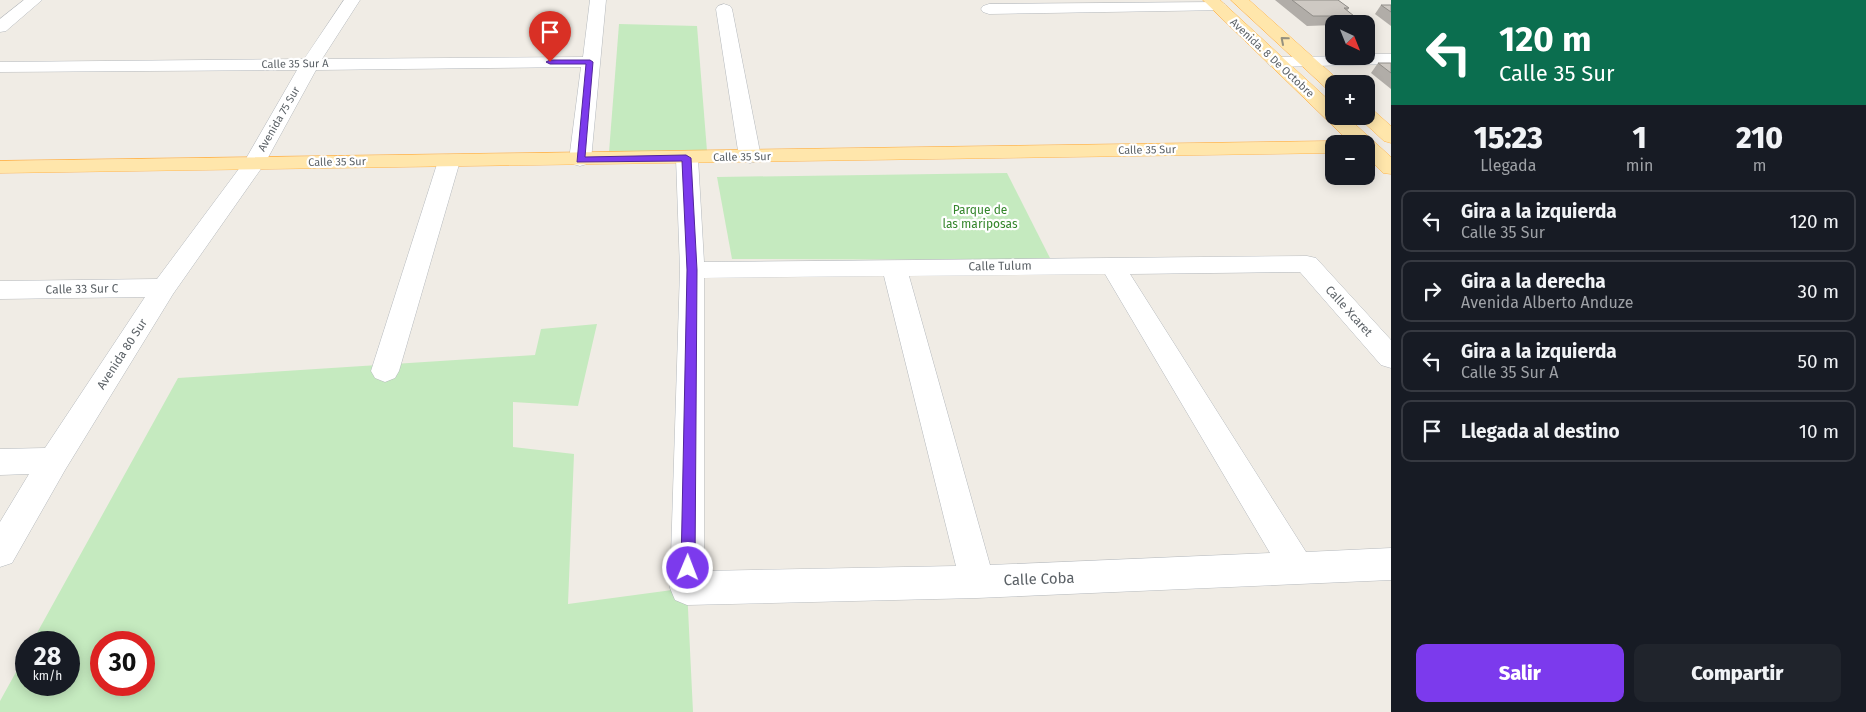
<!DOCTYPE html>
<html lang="es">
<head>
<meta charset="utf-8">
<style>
  :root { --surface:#171b24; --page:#20242c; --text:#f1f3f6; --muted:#9ea1a6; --line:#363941; --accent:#7c3aed }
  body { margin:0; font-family:"Fira Sans",sans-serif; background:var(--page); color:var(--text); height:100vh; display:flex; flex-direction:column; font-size:19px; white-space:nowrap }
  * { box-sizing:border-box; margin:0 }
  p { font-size:16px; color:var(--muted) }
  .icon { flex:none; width:28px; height:28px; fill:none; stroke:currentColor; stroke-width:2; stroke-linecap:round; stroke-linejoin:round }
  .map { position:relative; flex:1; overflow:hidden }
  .details { display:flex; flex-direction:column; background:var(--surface); width:475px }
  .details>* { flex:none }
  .guide { background:#0b6e4f; color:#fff; overflow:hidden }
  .needle { width:32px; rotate:137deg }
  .buttons { position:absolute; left:1325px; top:15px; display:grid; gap:10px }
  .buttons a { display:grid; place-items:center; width:50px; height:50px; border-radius:10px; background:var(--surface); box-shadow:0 2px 12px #0003; font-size:25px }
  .speed { position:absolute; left:15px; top:631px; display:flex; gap:10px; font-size:25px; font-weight:700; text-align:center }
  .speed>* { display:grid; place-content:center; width:65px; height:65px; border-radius:50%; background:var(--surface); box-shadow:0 2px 12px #0003; line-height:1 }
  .speed small { font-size:12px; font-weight:400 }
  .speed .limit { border:8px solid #d22; background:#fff; color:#111 }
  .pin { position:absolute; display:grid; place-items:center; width:42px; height:42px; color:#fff; margin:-51px -21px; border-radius:50% 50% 50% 0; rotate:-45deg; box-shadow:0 0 5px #0007 }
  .pin .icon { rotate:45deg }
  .me { position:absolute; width:55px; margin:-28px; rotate:1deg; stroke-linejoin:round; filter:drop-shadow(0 0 4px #0008) }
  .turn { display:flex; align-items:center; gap:18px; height:105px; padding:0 25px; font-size:22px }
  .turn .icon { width:65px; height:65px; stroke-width:2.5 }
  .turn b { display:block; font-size:35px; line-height:42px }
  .eta { display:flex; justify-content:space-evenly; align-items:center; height:85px; text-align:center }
  .eta b { font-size:30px; font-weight:800; line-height:35px }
  .primary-button { display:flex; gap:10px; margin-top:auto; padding:10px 25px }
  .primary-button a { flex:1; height:58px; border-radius:10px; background:var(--accent); color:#fff; font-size:20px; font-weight:800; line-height:58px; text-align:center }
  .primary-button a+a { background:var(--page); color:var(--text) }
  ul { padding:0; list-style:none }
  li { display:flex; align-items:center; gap:15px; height:62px; margin:0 10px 8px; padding:0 15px; border:2px solid var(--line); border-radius:10px }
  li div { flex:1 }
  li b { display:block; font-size:19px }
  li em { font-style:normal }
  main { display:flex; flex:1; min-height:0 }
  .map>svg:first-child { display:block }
</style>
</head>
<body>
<main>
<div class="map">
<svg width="1391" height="712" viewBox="0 0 1391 712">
  <rect width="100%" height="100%" fill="#f0ece5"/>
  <g fill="#c5eabf" fill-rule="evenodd">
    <path d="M619 24 697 26 707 151 609 152Z"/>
    <path d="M1007 173 1051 260 732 259 717 177Z"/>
    <path d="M597 324 578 406 513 402V447L574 454 568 604 687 588 693 712H0V701L26 654V685H69V642H32L178 378 535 355 541 329ZM101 642H144V685H101Z"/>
  </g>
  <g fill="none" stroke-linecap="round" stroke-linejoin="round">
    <g stroke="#b5b9bd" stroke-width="1">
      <g id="minor">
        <path d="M24 0H42L6 31 0 32V19Z"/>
        <path d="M344 0H360L322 59 583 57 590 0H606L591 160 587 164 580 166 573 164 569 160 581 67 316 70 265 163 173 294 65 470 12 563 0 567V522L29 474 0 475V449L45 448 145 297 0 299V281L157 279 244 162 297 70 0 72V62L304 59Z"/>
        <path d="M1219 2 1225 4 1227 7 1225 10 989 14 983 12 981 9 983 6 989 4Z"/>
        <path d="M724 4 730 6 732 9 761 157 757 161 750 163 743 161 739 157 716 9 718 6Z"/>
        <path d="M1366 54H1391V64L1276 67 1270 66 1267 62 1270 58 1276 57 1366 56Z"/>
        <path d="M687 152 694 154 698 158 704 262 1307 256 1316 258 1391 340V368L1381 365 1300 272 1130 274 1306 552 1391 548V580L977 598 687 605 675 600 670 588 680 270 676 158 680 154ZM1105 274 1270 553 990 565 909 276ZM884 276 956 566 704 571V278Z"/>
        <path d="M449 155 457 156 460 161 399 371 395 378 385 382 375 378 371 371 438 161 441 156Z"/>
      </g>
    </g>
    <g stroke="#ffb54f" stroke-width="1">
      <g id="major">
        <path d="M1203 0H1220L1334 105V116H1346L1391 157V174L1383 173 1366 156V144H1352Z"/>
        <path d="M1231 0H1249L1343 84H1334V91L1327 89Z"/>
        <path d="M1366 108 1373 110 1391 126V143L1384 141 1359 118 1358 116H1366Z"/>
        <path d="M1334 141 1342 144H1334V153L0 173V161Z"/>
      </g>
    </g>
    <use href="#minor" fill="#fff" fill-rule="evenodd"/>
    <use href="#major" fill="#ffe6ab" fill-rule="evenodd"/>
  </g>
  <g fill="#b1ada8">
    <path d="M1275 0H1338L1349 8 1347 11 1354 16 1349 24H1334V25L1307 26Z"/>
    <path d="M1381 5H1391V26L1375 14Z"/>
    <path d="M1378 63H1391V89L1371 73Z"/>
  </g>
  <g fill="#cec9c3" stroke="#908d88">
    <path d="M1292 0H1338L1349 8H1344L1354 16H1313Z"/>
    <path d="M1381 5H1391V12Z"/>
    <path d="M1378 63H1391V73Z"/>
  </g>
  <defs><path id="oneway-chevron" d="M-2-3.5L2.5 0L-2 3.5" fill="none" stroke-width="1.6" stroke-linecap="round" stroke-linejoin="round" transform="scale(1.25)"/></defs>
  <use stroke="#95907f" href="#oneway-chevron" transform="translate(1284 40) rotate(-139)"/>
  <path fill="#7c3aed" stroke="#51269a" d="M590 60 593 62 585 157 686 155 691 158 697 270 695 568 693 573 688 575 683 573 681 568 687 270 682 161 577 162 586 64H550L546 62 550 60Z"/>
  <g text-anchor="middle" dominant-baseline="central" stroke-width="4.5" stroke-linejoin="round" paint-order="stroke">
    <g font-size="11" fill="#5c6267" stroke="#fff">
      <text transform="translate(1272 58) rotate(43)">Avenida. 8 De Octobre</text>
      <text transform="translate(295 64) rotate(-1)">Calle 35 Sur A</text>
      <text transform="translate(279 119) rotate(-60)">Avenida 75 Sur</text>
      <text transform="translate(1147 150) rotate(-1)">Calle 35 Sur</text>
      <text transform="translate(742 157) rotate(-1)">Calle 35 Sur</text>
      <text transform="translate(337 162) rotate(-1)">Calle 35 Sur</text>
    </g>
    <g font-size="12" fill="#35862c" stroke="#fff">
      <text x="980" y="210">Parque de<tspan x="980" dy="14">las mariposas</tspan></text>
    </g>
    <g font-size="12" fill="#5c6267" stroke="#fff">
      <text transform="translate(1000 266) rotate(-1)">Calle Tulum</text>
      <text transform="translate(82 289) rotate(-1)">Calle 33 Sur C</text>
      <text transform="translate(1349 311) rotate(48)">Calle Xcaret</text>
      <text transform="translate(122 354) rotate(-57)">Avenida 80 Sur</text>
    </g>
    <g font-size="15" fill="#5c6267" stroke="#fff">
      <text transform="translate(1039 579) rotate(-2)">Calle Coba</text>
    </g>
  </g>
</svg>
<div class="buttons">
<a><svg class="needle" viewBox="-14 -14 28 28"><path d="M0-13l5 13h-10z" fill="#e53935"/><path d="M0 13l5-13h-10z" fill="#9ea1a6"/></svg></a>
<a>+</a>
<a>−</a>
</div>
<div class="speed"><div>28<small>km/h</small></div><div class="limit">30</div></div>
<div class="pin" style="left:550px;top:62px;background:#d93025"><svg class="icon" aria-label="arrive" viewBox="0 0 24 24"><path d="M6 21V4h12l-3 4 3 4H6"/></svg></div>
<svg class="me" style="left:688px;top:568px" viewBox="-20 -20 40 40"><circle r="17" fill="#7c3aed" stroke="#fff" stroke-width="3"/><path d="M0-11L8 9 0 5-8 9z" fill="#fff"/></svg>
</div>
<section class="details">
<div class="guide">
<div class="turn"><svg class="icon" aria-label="left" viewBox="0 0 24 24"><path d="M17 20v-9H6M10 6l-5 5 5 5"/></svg><div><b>120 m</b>Calle 35 Sur</div></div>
</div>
<div class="eta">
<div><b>15:23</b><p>Llegada</p></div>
<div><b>1</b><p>min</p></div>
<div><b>210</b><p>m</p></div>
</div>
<ul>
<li><svg class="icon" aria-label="left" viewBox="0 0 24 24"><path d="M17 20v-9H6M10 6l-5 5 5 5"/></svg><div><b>Gira a la izquierda</b><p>Calle 35 Sur</p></div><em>120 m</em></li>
<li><svg class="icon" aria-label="right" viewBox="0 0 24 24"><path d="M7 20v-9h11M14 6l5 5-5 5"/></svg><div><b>Gira a la derecha</b><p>Avenida Alberto Anduze</p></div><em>30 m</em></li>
<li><svg class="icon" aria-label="left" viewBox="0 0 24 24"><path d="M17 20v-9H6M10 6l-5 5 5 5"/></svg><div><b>Gira a la izquierda</b><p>Calle 35 Sur A</p></div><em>50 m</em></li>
<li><svg class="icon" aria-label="arrive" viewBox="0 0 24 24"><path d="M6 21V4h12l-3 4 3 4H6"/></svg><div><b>Llegada al destino</b></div><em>10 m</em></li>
</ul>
<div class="primary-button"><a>Salir</a><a>Compartir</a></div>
</section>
</main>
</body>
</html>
